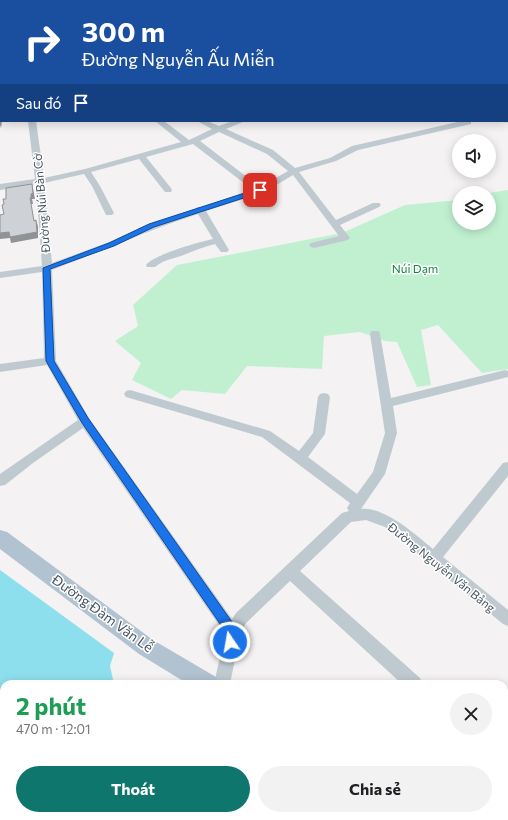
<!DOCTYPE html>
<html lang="vi">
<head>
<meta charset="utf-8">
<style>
  :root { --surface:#fff; --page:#f2f2f2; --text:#202124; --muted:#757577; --accent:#0f766e }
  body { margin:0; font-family:Commissioner,sans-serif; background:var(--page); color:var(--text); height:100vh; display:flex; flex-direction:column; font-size:15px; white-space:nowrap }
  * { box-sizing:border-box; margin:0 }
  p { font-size:13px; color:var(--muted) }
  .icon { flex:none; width:22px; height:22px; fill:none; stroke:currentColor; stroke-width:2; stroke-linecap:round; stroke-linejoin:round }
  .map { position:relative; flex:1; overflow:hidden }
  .drawer { position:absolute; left:0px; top:680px; width:508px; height:140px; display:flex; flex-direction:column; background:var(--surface); border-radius:12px 12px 0 0; box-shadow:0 2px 10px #0003 }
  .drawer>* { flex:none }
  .top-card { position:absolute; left:0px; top:0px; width:508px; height:122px; box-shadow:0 2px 10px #0003; background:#1a4fa0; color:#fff; overflow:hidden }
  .tools { position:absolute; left:452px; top:134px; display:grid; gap:8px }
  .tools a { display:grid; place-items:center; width:44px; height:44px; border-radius:50%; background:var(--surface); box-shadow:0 2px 10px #0003; font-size:20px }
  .pin { position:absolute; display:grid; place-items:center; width:34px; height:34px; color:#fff; margin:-17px; border-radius:8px; box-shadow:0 2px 6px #0006 }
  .me { position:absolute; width:44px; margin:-22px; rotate:348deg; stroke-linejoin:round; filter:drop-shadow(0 0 3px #0008) }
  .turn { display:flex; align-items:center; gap:14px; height:84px; padding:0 16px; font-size:18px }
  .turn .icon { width:52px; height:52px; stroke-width:2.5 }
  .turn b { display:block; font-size:28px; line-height:34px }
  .then { display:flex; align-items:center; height:38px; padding:0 16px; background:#0003; gap:8px; font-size:15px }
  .round { display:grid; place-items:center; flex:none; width:42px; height:42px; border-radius:21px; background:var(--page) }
  .head { display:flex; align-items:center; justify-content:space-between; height:68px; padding:0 16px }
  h1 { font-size:24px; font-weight:700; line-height:30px; color:#1e9e55 }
  .cta { display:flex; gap:8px; margin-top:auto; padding:8px 16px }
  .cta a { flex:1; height:46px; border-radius:24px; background:var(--accent); color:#fff; font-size:16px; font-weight:700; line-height:46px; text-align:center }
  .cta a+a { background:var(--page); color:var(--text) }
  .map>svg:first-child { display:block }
</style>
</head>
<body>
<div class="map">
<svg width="508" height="820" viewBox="0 0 508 820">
  <rect width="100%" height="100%" fill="#f4f2f2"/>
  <g fill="#c1f0d1">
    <path d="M223 0H508V123L496 121H507V1Z"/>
    <path d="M508 190V369L482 373 438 325 421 330 431 385 417 387 397 342 385 341 360 332 324 336 322 369 247 366 225 394 182 390 171 399 132 380 141 363 115 341 138 326 133 305 177 265 342 233 405 205 459 200V223H489V193Z"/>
  </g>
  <g fill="#8edfee">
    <path d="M0 570 114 653 110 666 114 684H4V816H40L44 820H0Z"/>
    <path d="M58 816H184L183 820H62Z"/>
  </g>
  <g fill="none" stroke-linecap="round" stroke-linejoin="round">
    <g fill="#bfcad0" fill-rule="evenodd">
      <path d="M78 0H84L85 1H79Z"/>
      <path d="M158 0H165L164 1Z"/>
      <rect x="0" y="7" width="1" height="4"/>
      <rect x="0" y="27" width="1" height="4"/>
      <rect x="0" y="58" width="1" height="4"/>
      <rect x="0" y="103" width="1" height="4"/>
      <path d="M28 121H36L44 178 85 169 181 142 155 121H164L189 140 212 129 197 121H207L219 126 233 121H245L226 129 273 150 295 168 330 158 352 146 462 121H471V124L358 150 336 161 299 172 336 220 373 203H379L381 205 379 207 340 225 350 238 348 240 314 248 311 247 309 245 311 243 339 236 293 175 263 193 206 211 229 250 227 252H221L215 244C203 247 193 251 181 256 172 259 163 260 155 267H147L146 265C153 255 199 242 213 239L198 214C149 230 101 251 52 270L56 361 89 418 232 619 236 613 342 513 349 511 347 508 350 503 262 437 126 397 124 394 126 391 130 390 270 431 299 451 313 433 318 397 320 394 324 393 328 394 330 397 325 434 308 457 357 494 373 472 385 433 370 334 371 331H379L380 334 391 398 505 370 508 371V377L393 406 397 433 385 474 361 509C384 506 416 535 433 549L503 463 508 462V476L443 557 508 610V626L503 624 385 527 366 520 351 522 300 571 420 678 422 684H402L290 581 246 623 240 634 230 684H214L225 634 83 428 33 463 5 485 0 486V474L78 420 47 365 0 372V364L44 358 42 272 0 278V272L42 266 36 184 0 190V184L35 179ZM219 132 267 154 288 171 260 187 200 141ZM193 144 253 190 202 207H197L196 209 149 224 109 242 52 263 44 183 84 174 92 186 106 215H112L114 213 100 186 91 172 139 159 165 192H171L172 190 171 188 146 157Z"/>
      <path d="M504 757 508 759V779L504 777Z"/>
      <path d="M351 816H371L373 820H353Z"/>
    </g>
    <g fill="#b1c2d0" fill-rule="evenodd">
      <path d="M0 530 7 532 153 640 216 677 219 684H188L139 654 0 549Z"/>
      <path d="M186 816H210L209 820H185Z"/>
    </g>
  </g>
  <g fill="#909296">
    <path d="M1 108V121H2L1 128 0 125Z"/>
    <path d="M32 184 35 199H32L33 204H31L30 198Z"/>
    <path d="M36 220 38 226V238L11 243 10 238 0 239V233Z"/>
  </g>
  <path fill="#ced1d6" stroke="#909296" d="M32 184 33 193 31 194V198H30L34 221 36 220 37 232 10 237 9 232 0 233V215L4 214 2 205 4 204 3 199H6V188Z"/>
  <path fill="#1a73e8" stroke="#114b97" d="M260 188 263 190 262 192 154 227 114 246 50 269 54 361 88 418 237 629C239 635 237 641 235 646L230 648 226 646 225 642 227 634 82 423 46 361 43 268 109 243 149 224Z"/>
  <g text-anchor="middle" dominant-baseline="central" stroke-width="3" stroke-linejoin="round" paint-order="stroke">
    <g font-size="12" fill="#49565f" stroke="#fff">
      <text transform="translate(41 203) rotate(-95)">Đường Núi Bàn Cờ</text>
      <text transform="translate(442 567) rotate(39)">Đường Nguyễn Văn Bảng</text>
    </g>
    <g font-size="12" fill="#178447" stroke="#fff">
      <text x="415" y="268">Núi Dạm</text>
    </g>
    <g font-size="14" fill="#49565f" stroke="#fff">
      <text transform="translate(103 613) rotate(36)">Đường Đàm Văn Lễ</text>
    </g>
  </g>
</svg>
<div class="tools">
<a><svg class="icon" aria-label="sound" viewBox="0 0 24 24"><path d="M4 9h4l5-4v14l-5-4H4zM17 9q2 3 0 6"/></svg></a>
<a><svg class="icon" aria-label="layers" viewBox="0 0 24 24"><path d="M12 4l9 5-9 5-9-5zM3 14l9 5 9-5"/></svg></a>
</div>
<div class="pin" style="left:260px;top:190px;background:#d93025"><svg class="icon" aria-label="arrive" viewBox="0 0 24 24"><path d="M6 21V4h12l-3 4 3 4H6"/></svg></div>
<svg class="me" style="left:230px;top:642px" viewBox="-20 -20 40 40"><circle r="17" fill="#1a73e8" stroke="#fff" stroke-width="3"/><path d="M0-11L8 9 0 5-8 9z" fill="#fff"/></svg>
<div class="top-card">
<div class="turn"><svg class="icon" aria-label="right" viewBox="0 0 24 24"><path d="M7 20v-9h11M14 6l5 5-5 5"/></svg><div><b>300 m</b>Đường Nguyễn Ấu Miễn</div></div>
<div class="then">Sau đó<svg class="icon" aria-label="arrive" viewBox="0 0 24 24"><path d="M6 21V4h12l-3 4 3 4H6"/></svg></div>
</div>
<section class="drawer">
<div class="head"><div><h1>2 phút</h1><p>470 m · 12:01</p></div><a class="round"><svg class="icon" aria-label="close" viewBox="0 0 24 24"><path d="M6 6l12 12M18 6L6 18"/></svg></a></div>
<div class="cta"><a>Thoát</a><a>Chia sẻ</a></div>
</section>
</div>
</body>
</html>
